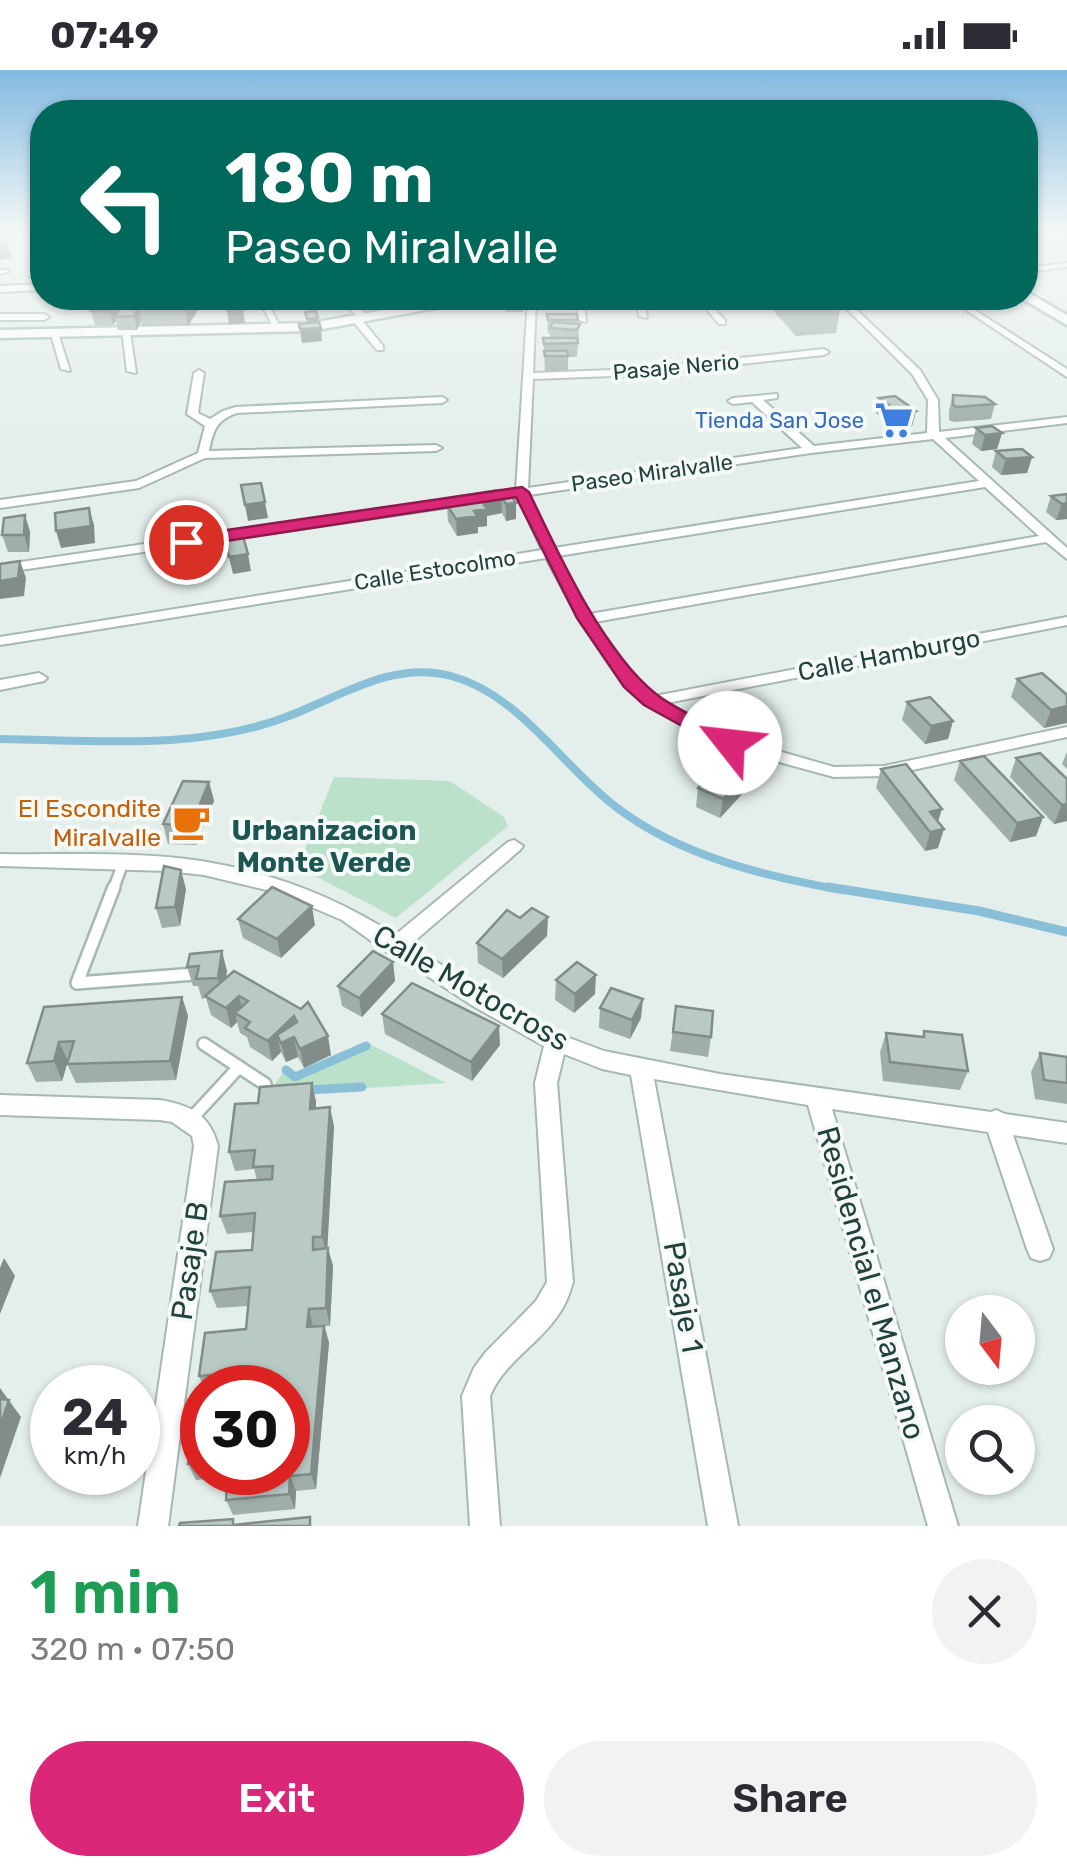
<!DOCTYPE html>
<html lang="en">
<head>
<meta charset="utf-8">
<style>
  :root { --surface:#fff; --page:#f2f2f3; --text:#2b2b33; --muted:#7c7c81; --accent:#db2777 }
  body { margin:0; font-family:Rubik,sans-serif; background:var(--page); color:var(--text); height:100vh; display:flex; flex-direction:column; font-size:38px; white-space:nowrap }
  * { box-sizing:border-box; margin:0 }
  p { font-size:32px; color:var(--muted) }
  .icon { flex:none; width:55px; height:55px; fill:none; stroke:currentColor; stroke-width:2; stroke-linecap:round; stroke-linejoin:round }
  .map { position:relative; height:1456px; overflow:hidden }
  .side { display:flex; flex-direction:column; background:var(--surface); flex:1 }
  .side>* { flex:none }
  .banner { position:absolute; left:30px; top:30px; width:1008px; height:210px; border-radius:40px; box-shadow:0 2px 8px #0004; background:#00695c; color:#fff; overflow:hidden }
  .needle { width:65px; rotate:164deg }
  .controls { position:absolute; left:945px; top:1225px; display:grid; gap:20px }
  .controls a { display:grid; place-items:center; width:90px; height:90px; border-radius:50%; background:var(--surface); box-shadow:0 2px 8px #0004; font-size:50px }
  .speed { position:absolute; left:30px; top:1295px; display:flex; gap:20px; font-size:50px; font-weight:700; text-align:center }
  .speed>* { display:grid; place-content:center; width:130px; height:130px; border-radius:50%; background:var(--surface); box-shadow:0 2px 8px #0004; line-height:1 }
  .speed small { font-size:25px; font-weight:400 }
  .speed .limit { border:15px solid #d22; background:#fff; color:#111 }
  .pin { position:absolute; display:grid; place-items:center; width:85px; height:85px; color:#fff; margin:-42px; border:5px solid #fff; border-radius:50%; box-shadow:0 2px 10px #0007 }
  .me { position:absolute; width:110px; margin:-55px; rotate:299deg; stroke-linejoin:round; filter:drop-shadow(0 0 8px #0008) }
  .turn { display:flex; align-items:center; gap:35px; height:210px; padding:0 30px; font-size:45px }
  .turn .icon { width:130px; height:130px; stroke-width:2.5 }
  .turn b { display:block; font-size:70px; line-height:85px }
  .round { display:grid; place-items:center; flex:none; width:105px; height:105px; border-radius:52px; background:var(--page) }
  .overview { display:flex; align-items:center; justify-content:space-between; height:170px; padding:0 30px }
  h1 { font-size:60px; font-weight:600; line-height:75px; color:#1e9e55 }
  .button { display:flex; gap:20px; margin-top:auto; padding:20px 30px }
  .button a { flex:1; height:115px; border-radius:60px; background:var(--accent); color:#fff; font-size:40px; font-weight:600; line-height:115px; text-align:center }
  .button a+a { background:var(--page); color:var(--text) }
  .status { display:flex; justify-content:space-between; align-items:center; height:70px; padding:0 50px; background:var(--surface); direction:ltr }
  .status svg { height:28px; fill:currentColor }
  .map>svg:first-child { display:block }
</style>
</head>
<body>
<div class="status"><b>07:49</b><svg viewBox="0 0 49 12"><path d="M0 12V9h3v3zM5 12V6h3v6zM10 12V3h3v9zM15 12V0h3v12zM26 1h20v11H26zM47 4h2v5h-2z"/></svg></div>
<div class="map">
<svg width="1067" height="1456" viewBox="0 0 1067 1456">
  <rect width="100%" height="100%" fill="#e4efeb"/>
  <g fill="#bce1cb">
    <path d="M334 707 450 711 504 747 508 756 396 848 298 797Z"/>
    <path d="M368 973 446 1013 267 1024 286 999 296 1005Z"/>
  </g>
  <g fill="none" stroke-linecap="round" stroke-linejoin="round">
    <path stroke="#89c0d7" stroke-width="8" d="M0 669C93 670 198 681 286 647 340 627 392 590 451 606 519 624 562 696 616 737 680 786 764 806 842 820"/>
    <g stroke="#89c0d7" stroke-width="9">
      <path d="M828 817 979 841 1067 862"/>
      <path d="M286 1000 295 1007 366 976"/>
      <path d="M307 1020 362 1017"/>
    </g>
    <g stroke="#a6b8b4" stroke-width="14">
      <path id="lane-far1" d="M113 820 123 793"/>
    </g>
    <g stroke="#a6b8b4" stroke-width="16">
      <g id="lane">
        <path d="M114 817 77 913 195 904"/>
        <path d="M204 974 265 1014"/>
        <path d="M192 1048 239 997"/>
      </g>
    </g>
    <g stroke="#a6b8b4" stroke-width="4">
      <g id="street">
        <path d="M1062 163H1067V166Z"/>
        <path d="M1067 193V197L1025 202V198Z"/>
        <path d="M0 200H7L8 202 0 204Z"/>
        <path d="M42 214V220L0 222V216Z"/>
        <path d="M258 228H266L281 260H275Z"/>
        <path d="M338 228H347L367 245V249H361L383 276V280H377L351 249 358 247Z"/>
        <path d="M528 228H536L533 303 638 299 824 279 829 282 824 285 638 305 533 309 528 418 802 378 752 332 733 334 728 331 733 328 777 324V328L763 330 814 376 927 363 928 330 912 304 836 228H844L920 300 938 330 939 362 1067 347V353L945 368 1067 478V489L1046 472 595 552 636 609 655 626 1067 547V555L667 633 736 669 834 697 884 696 1067 657V667L884 706 834 707 724 677 646 634 626 615 579 549 546 488 0 575V567L542 480 518 427 0 503V495L516 420ZM933 369 979 411 554 478 529 425 811 383ZM985 417 1039 466 590 544 558 486Z"/>
        <path d="M576 228H584L586 252 578 250Z"/>
        <path d="M636 228H644L647 248 639 246Z"/>
        <path d="M697 228H703L725 250V254H719Z"/>
        <path d="M956 228 1067 299V307L954 232Z"/>
        <path d="M0 244H44L49 247 44 250H0Z"/>
        <path d="M122 260 130 262 136 303 127 301Z"/>
        <path d="M50 261 58 263 70 301 61 299Z"/>
        <path d="M199 300 204 303 198 343 210 349 223 341 236 337 442 327 447 330 442 333 237 343C216 350 213 361 209 381L436 375 442 378 436 381 205 388 139 418 0 438V430L136 411 198 383 205 356 187 344 194 303Z"/>
        <path d="M39 603 47 608 44 611 0 620V610Z"/>
        <path d="M514 770 523 776 520 780 410 875 487 924 564 966 604 981 720 1004 991 1042 996 1040 1005 1044 1067 1053V1073L1013 1065 1053 1179 1049 1188 1040 1191 1031 1188 1027 1179 988 1062 832 1039 958 1456H928L808 1035 654 1009 738 1456H708L631 1005 602 999 564 984 557 1013 573 1212C569 1225 565 1237 556 1248 536 1276 504 1293 490 1326L500 1456H470L462 1326 474 1298 485 1283 536 1231 547 1212 535 1013 544 976 473 936 394 884 387 882 342 850 279 823 204 805 168 801 0 796V784C66 785 135 781 201 791 271 802 336 827 395 865L508 772Z"/>
        <path d="M0 1025 160 1030C191 1035 210 1045 218 1076L168 1456H138L194 1076 192 1066 172 1052 160 1050 0 1045Z"/>
      </g>
    </g>
    <g stroke="#a2bbb6" stroke-width="5">
      <g id="secondary">
        <path d="M1025 221 1067 245V255L1021 228H1025Z"/>
        <path d="M451 228H782L776 232H492L452 235 312 261 0 268V260L312 253Z"/>
      </g>
    </g>
    <g stroke="#c1cac9" stroke-width="4">
      <path id="primary" d="M0 163H13L0 168Z"/>
    </g>
    <use href="#lane-far1" stroke="#fff" stroke-width="9"/>
    <use href="#lane" stroke="#fff" stroke-width="11"/>
    <use href="#street" fill="#fff" fill-rule="evenodd"/>
    <use href="#secondary" fill="#fff" fill-rule="evenodd"/>
    <use href="#primary" fill="#66a7a0" fill-rule="evenodd"/>
  </g>
  <g fill="#9faea9">
    <path d="M141 228H197L199 238 188 256H142L141 251 137 260H118L116 251 113 255H95L91 241 115 235 117 243 139 235Z"/>
    <path d="M378 228H405L406 233 386 236Z"/>
    <rect x="505" y="228" width="18" height="14"/>
    <path d="M770 228H842L836 263 796 266 769 236Z"/>
    <path d="M547 244H577L579 268 578 271 577 287H568V300L545 301 543 268H550V263L548 264Z"/>
    <path d="M953 325 995 334 991 349 954 352 949 350V340Z"/>
    <path d="M879 328 916 341 912 356 897 358 876 343Z"/>
    <path d="M976 358 1002 363 997 379 981 381 972 374Z"/>
    <path d="M996 381 1032 387 1027 403 1001 405 992 397Z"/>
    <path d="M499 420 516 433V449L506 451 502 443 487 446V456L478 457V463L457 466 448 451 447 435 456 433 455 427Z"/>
    <path d="M1067 424V449L1056 450 1046 442 1051 426Z"/>
    <path d="M25 445 30 462 29 482H8L2 465Z"/>
    <path d="M1017 609 1067 625 1044 658 1011 627Z"/>
    <path d="M907 632 953 651 948 669 925 674 902 650Z"/>
    <path d="M1067 682V699L1062 694Z"/>
    <path d="M1016 688 1067 709V751L1054 754 1010 707Z"/>
    <path d="M960 691 1043 747 1036 766 1010 772 954 710Z"/>
    <path d="M881 699 938 752V778L925 781 876 718Z"/>
    <path d="M757 708 720 748 696 737 698 718Z"/>
    <path d="M209 712 214 731 196 775 168 774 163 754Z"/>
    <path d="M186 819 180 856 162 858 156 838Z"/>
    <path d="M238 849 315 855 281 888 243 868Z"/>
    <path d="M547 866 503 908 478 893 477 873Z"/>
    <path d="M190 884 227 901 226 908 301 939 331 985 304 998 298 987 286 992 281 982 272 991 250 977 247 967 240 963 237 952 231 958 211 945 206 928 202 929 198 916H193L187 897Z"/>
    <path d="M393 892 395 911 362 947 342 936 338 916Z"/>
    <path d="M556 910 595 924 574 943 555 930Z"/>
    <path d="M182 927 188 946 176 1010 76 1013 67 994 68 991 62 1011 36 1012 27 993 44 937Z"/>
    <path d="M676 936 711 967 708 987 670 981Z"/>
    <path d="M600 938 641 948 630 969 599 958Z"/>
    <path d="M382 944 500 975 472 1011 385 964Z"/>
    <path d="M924 961 968 1001 960 1020 883 1011 880 982 886 963 922 967Z"/>
    <path d="M1040 983 1067 987V1034L1035 1029 1031 1002Z"/>
    <path d="M312 1013 316 1032V1038L334 1056 327 1178 333 1196 330 1256H325L329 1273 316 1419 296 1421 295 1439 233 1445 226 1430 228 1407 196 1410 188 1394 202 1348V1402H288V1318H204L199 1306 246 1259 248 1236 217 1238 210 1221 252 1180 253 1162 227 1164 220 1146 257 1110 254 1099 235 1101 229 1082 258 1033Z"/>
  </g>
  <g fill="#828d8a">
    <path d="M8 176 11 188 0 190V177Z"/>
    <path d="M189 228H197L199 238 188 256 184 236Z"/>
    <path d="M385 228H405L406 233 386 236Z"/>
    <path d="M115 235 118 247H115L116 251 113 255 110 241Z"/>
    <path d="M138 238 141 251 137 260 134 246Z"/>
    <path d="M243 240 245 253 229 254 227 241Z"/>
    <path d="M318 248 319 254 308 255 307 249Z"/>
    <path d="M321 258 322 271 302 273 300 259Z"/>
    <path d="M916 341 912 356 897 358 900 343Z"/>
    <path d="M1002 363 997 379 981 381 985 365Z"/>
    <path d="M1032 387 1027 403 1001 405 1006 389Z"/>
    <path d="M501 427 502 443 487 446V456L478 457V463L457 466 456 449 481 430Z"/>
    <path d="M265 432 268 448 248 451 245 435Z"/>
    <path d="M516 433V449L506 451V434Z"/>
    <path d="M1067 433V449L1056 450 1062 434Z"/>
    <path d="M89 438 94 455 95 473 61 478 56 461Z"/>
    <path d="M25 445 30 462 29 482 24 465Z"/>
    <path d="M206 449 207 457 167 463 165 454Z"/>
    <path d="M248 484 251 501 233 504 229 487Z"/>
    <path d="M20 491 26 508 24 526 0 529V511Z"/>
    <path d="M1067 636V653L1044 658 1051 640Z"/>
    <path d="M953 651 948 669 925 674 931 656Z"/>
    <path d="M760 689 757 708 720 748 723 729Z"/>
    <path d="M209 712 214 731 196 775 191 756Z"/>
    <path d="M1067 734V751L1054 754 1062 735Z"/>
    <path d="M942 739 936 758 930 742Z"/>
    <path d="M1043 747 1036 766 1010 772 1017 753Z"/>
    <path d="M944 759 938 778 925 781 930 762Z"/>
    <path d="M181 800 186 819 180 856 175 837Z"/>
    <path d="M312 836 315 855 281 888 277 869Z"/>
    <path d="M548 847 547 866 503 908 502 889Z"/>
    <path d="M222 881 227 901 223 927 218 908Z"/>
    <path d="M393 892 395 911 362 947 359 928Z"/>
    <path d="M596 905 595 924 574 943 575 924Z"/>
    <path d="M239 926 244 946 235 943 237 952 231 958 226 938Z"/>
    <path d="M182 927 188 946 176 1010 170 991Z"/>
    <path d="M643 929 641 948 630 969 632 950Z"/>
    <path d="M294 946 298 965 294 969 298 987 286 992 281 973 277 965 281 982 272 991 268 971Z"/>
    <path d="M499 956 500 975 472 1011 471 992Z"/>
    <path d="M328 966 331 985 304 998 300 979Z"/>
    <path d="M59 972 68 991 62 1011 54 991Z"/>
    <path d="M312 1013 316 1032 314 1058 310 1039Z"/>
    <path d="M330 1037 334 1056 327 1185 322 1167Z"/>
    <path d="M328 1178 333 1196 330 1256 326 1238Z"/>
    <path d="M4 1188 15 1206 0 1244V1198Z"/>
    <path d="M309 1239 313 1257H307Z"/>
    <path d="M324 1256 329 1273 316 1419 311 1404Z"/>
    <path d="M0 1318 21 1347 0 1408Z"/>
    <path d="M290 1406 296 1421 295 1439 289 1424Z"/>
  </g>
  <g fill="#b9cac5" stroke="#828d8a" stroke-width="2.5">
    <path d="M1 168 8 176 0 177V169Z"/>
    <path d="M141 228H189L184 236H138Z"/>
    <rect x="505" y="228" width="18" height="1"/>
    <path d="M242 232 243 240 227 241 226 233Z"/>
    <path d="M97 235H115L110 241H91Z"/>
    <path d="M121 235H140L134 246 115 247Z"/>
    <path d="M316 241 318 248 307 249 305 242Z"/>
    <path d="M547 244H577L578 250H548Z"/>
    <path d="M319 252 321 258 300 259 299 254Z"/>
    <path d="M553 252 580 254 577 260 550 258Z"/>
    <path d="M543 268H577L578 273 544 274Z"/>
    <path d="M544 281H567L568 286H545Z"/>
    <path d="M953 325 985 327 995 334 957 337 953 335Z"/>
    <path d="M895 326 916 341 900 343 879 328Z"/>
    <path d="M992 356 1002 363 985 365 976 358Z"/>
    <path d="M1022 379 1032 387 1006 389 996 381Z"/>
    <path d="M261 413 265 432 245 435 241 415Z"/>
    <path d="M499 420 509 422 516 433 506 434 501 427 481 430 487 439 474 441 477 446 456 449 447 435 459 433 455 427Z"/>
    <path d="M1067 424V433L1062 434 1051 426Z"/>
    <path d="M89 438 91 456 56 461 55 443Z"/>
    <path d="M205 443 206 449 165 454 164 448Z"/>
    <path d="M25 445 24 465H2L4 448Z"/>
    <path d="M241 459 248 484 229 487 223 461Z"/>
    <path d="M20 491 18 508 0 511V494Z"/>
    <path d="M1042 603 1067 625V636L1051 640 1017 609Z"/>
    <path d="M930 627 953 651 931 656 907 632Z"/>
    <path d="M736 679 760 689 723 729 698 718Z"/>
    <path d="M1040 683 1067 709V734L1062 735 1016 688Z"/>
    <path d="M984 686 1043 747 1017 753 960 691Z"/>
    <path d="M906 694 942 739 930 742 944 759 930 762 881 699Z"/>
    <path d="M183 711 209 712 191 756 163 754Z"/>
    <path d="M164 796 181 800 175 837 156 838Z"/>
    <path d="M272 817 312 836 277 869 238 849Z"/>
    <path d="M532 838 548 847 502 889 477 873 507 840 520 848Z"/>
    <path d="M222 881 218 908 196 909 199 896 187 897 190 884Z"/>
    <path d="M373 881 393 892 359 928 338 916Z"/>
    <path d="M577 892 596 905 575 924 556 910Z"/>
    <path d="M234 901 301 939 308 932 328 966 300 979 294 967 281 973 277 965 297 952 294 946 268 971 245 958 250 952 235 943 248 931 239 926 226 938 205 926Z"/>
    <path d="M412 913 499 956 471 992 382 944Z"/>
    <path d="M611 918 643 929 632 950 600 938Z"/>
    <path d="M182 927 170 991 67 994 74 971 59 972 54 991 27 993 44 937Z"/>
    <path d="M676 936 713 941 711 967 673 962Z"/>
    <path d="M924 961 962 965 968 1001 890 992 886 963 924 967Z"/>
    <path d="M1040 983 1067 987V1013L1044 1010Z"/>
    <path d="M312 1013 310 1039 330 1037 322 1167H313V1180L328 1178 326 1238 309 1239 307 1257 324 1256 311 1404 290 1406 289 1424 226 1430 228 1402H288V1318H235L237 1303 199 1306 205 1263 246 1259 250 1217 210 1221 216 1182 252 1180 255 1143 220 1146 225 1112 272 1109 273 1096 253 1097 255 1080 229 1082 235 1034 258 1033 260 1017Z"/>
    <path d="M0 1329 9 1330 0 1356Z"/>
    <path d="M202 1348V1393L188 1394 194 1349Z"/>
    <path d="M310 1447V1456H179L180 1453 233 1449V1455Z"/>
  </g>
  <linearGradient id="sky" x2="0" y2="1"><stop stop-color="#82b9e1"/><stop offset="0.44" stop-color="#f3f8f6"/><stop offset="1" stop-color="#f3f8f6" stop-opacity="0"/></linearGradient>
  <rect width="1067" height="367" fill="url(#sky)"/>
  <path fill="#db2777" stroke="#8e194d" stroke-width="2.5" d="M522 417 529 422C558 483 603 582 656 624 679 642 711 654 737 669L741 673 737 678H722L644 635 624 617 577 548 516 427 186 477 178 472 186 466Z"/>
  <defs>
    <g id="supermarket-bare" transform="scale(3)"><path d="M-6-5.5h2.5l.6 2H6L4.5 2H-2.5L-4.4-4H-6ZM-1.5 3.2a1.3 1.3 0 1 0 .1 0ZM3 3.2a1.3 1.3 0 1 0 .1 0Z" fill="#3f7fe0" stroke="#f5faf9" stroke-width="2.5" paint-order="stroke"/></g>
    <g id="cafe-bare" transform="scale(3)"><path d="M-5.5-4.5H6V0H3Q3 3.5 0 3.5H-2.5Q-5.5 3.5-5.5 0ZM3-3.2v2h1.7v-2ZM-6 4.5H4V6H-6Z" fill="#e8710a" stroke="#f5faf9" stroke-width="2.5" paint-order="stroke"/></g>
  </defs>
  <g fill-rule="evenodd">
    <use href="#supermarket-bare" x="894" y="350"/>
    <use href="#cafe-bare" x="191" y="752"/>
  </g>
  <g text-anchor="middle" dominant-baseline="central" stroke-width="8" stroke-linejoin="round" paint-order="stroke">
    <g font-size="22" fill="#22423e" stroke="#f5faf9">
      <text transform="translate(676 297) rotate(-5)">Pasaje Nerio</text>
      <text transform="translate(652 403) rotate(-8)">Paseo Miralvalle</text>
      <text transform="translate(435 500) rotate(-9)">Calle Estocolmo</text>
    </g>
    <g font-size="22" fill="#366cbe" stroke="#f5faf9" text-anchor="end">
      <text x="864" y="350">Tienda San Jose</text>
    </g>
    <g font-size="25" fill="#22423e" stroke="#f5faf9">
      <text transform="translate(889 585) rotate(-11)">Calle Hamburgo</text>
    </g>
    <g font-size="25" fill="#c56008" stroke="#f5faf9" text-anchor="end">
      <text x="161" y="738">El Escondite<tspan x="161" dy="29">Miralvalle</tspan></text>
    </g>
    <g font-size="28" font-weight="bold" fill="#1c5650" stroke="#f5faf9">
      <text x="324" y="760">Urbanizacion<tspan x="324" dy="32">Monte Verde</tspan></text>
    </g>
    <g font-size="30" fill="#22423e" stroke="#f5faf9">
      <text transform="translate(471 918) rotate(30)">Calle Motocross</text>
      <text transform="translate(190 1191) rotate(-82)">Pasaje B</text>
      <text transform="translate(871 1213) rotate(74)">Residencial el Manzano</text>
      <text transform="translate(683 1227) rotate(80)">Pasaje 1</text>
    </g>
  </g>
</svg>
<div class="controls">
<a><svg class="needle" viewBox="-14 -14 28 28"><path d="M0-13l5 13h-10z" fill="#e53935"/><path d="M0 13l5-13h-10z" fill="#7c7c81"/></svg></a>
<a><svg class="icon" aria-label="search" viewBox="0 0 24 24"><circle cx="10" cy="10" r="6"/><path d="M15 15l6 6"/></svg></a>
</div>
<div class="speed"><div>24<small>km/h</small></div><div class="limit">30</div></div>
<div class="pin" style="left:186px;top:472px;background:#d93025"><svg class="icon" aria-label="arrive" viewBox="0 0 24 24"><path d="M6 21V4h12l-3 4 3 4H6"/></svg></div>
<svg class="me" style="left:730px;top:673px" viewBox="-20 -20 40 40"><circle r="19" fill="#fff"/><path d="M0-13L10 11 0 6-10 11z" fill="#db2777"/></svg>
<div class="banner">
<div class="turn"><svg class="icon" aria-label="left" viewBox="0 0 24 24"><path d="M17 20v-9H6M10 6l-5 5 5 5"/></svg><div><b>180 m</b>Paseo Miralvalle</div></div>
</div>
</div>
<section class="side">
<div class="overview"><div><h1>1 min</h1><p>320 m · 07:50</p></div><a class="round"><svg class="icon" aria-label="close" viewBox="0 0 24 24"><path d="M6 6l12 12M18 6L6 18"/></svg></a></div>
<div class="button"><a>Exit</a><a>Share</a></div>
</section>
</body>
</html>
